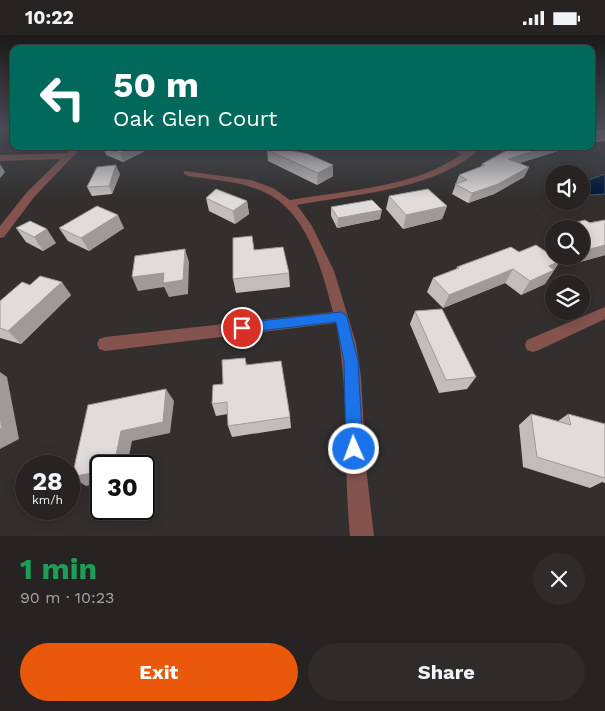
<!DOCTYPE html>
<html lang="en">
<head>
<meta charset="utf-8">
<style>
  :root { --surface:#262322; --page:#2e2b2a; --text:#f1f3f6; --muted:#a4a4a5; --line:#424040; --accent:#ea580c }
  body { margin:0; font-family:"Work Sans",sans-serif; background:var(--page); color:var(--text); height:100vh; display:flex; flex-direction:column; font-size:19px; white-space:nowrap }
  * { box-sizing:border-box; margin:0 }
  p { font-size:16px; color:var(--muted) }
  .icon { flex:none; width:28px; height:28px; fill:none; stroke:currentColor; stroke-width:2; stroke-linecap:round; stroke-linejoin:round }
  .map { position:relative; height:501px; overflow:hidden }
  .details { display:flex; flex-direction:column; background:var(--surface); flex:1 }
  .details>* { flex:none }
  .banner { position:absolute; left:10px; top:10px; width:585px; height:105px; border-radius:10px; box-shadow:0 2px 12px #0003,0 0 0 1px var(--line); background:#00695c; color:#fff; overflow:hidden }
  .fabs { position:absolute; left:545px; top:130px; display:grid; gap:10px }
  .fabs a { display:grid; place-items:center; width:45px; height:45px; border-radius:50%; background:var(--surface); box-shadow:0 2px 12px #0003,0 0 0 1px var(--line); font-size:25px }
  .speed { position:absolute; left:15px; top:420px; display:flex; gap:10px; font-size:25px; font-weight:700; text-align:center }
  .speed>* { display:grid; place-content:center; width:65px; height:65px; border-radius:50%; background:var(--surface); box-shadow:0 2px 12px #0003,0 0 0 1px var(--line); line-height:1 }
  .speed small { font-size:12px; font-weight:400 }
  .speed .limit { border:2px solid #111; border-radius:8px; background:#fff; color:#111 }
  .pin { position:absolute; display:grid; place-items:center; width:42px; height:42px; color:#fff; margin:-21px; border:2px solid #fff; border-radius:50%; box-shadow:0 1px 5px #0007 }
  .me { position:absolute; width:55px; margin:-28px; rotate:358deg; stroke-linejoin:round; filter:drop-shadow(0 0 4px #0008) }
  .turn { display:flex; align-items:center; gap:18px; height:105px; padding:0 20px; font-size:22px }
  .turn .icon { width:65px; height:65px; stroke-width:2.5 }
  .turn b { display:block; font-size:35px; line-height:42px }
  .round { display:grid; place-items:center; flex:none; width:52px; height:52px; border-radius:26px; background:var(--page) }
  .head { display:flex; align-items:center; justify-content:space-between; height:85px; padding:0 20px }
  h1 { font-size:30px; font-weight:700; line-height:38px; color:#1e9e55 }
  .cta { display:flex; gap:10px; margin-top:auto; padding:10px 20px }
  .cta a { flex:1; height:58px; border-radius:30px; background:var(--accent); color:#fff; font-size:20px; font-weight:700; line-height:58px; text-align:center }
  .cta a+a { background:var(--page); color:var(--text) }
  .status { display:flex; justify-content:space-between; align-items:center; height:35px; padding:0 25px; background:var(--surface); direction:ltr }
  .status svg { height:14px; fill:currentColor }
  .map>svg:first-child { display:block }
</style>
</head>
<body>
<div class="status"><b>10:22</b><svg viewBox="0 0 49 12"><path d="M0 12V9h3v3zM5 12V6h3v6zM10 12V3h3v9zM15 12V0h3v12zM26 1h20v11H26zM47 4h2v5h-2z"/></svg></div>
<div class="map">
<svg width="605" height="501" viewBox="0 0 605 501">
  <rect width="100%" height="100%" fill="#322f2e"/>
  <path fill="#001839" stroke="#4a5a71" d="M605 139V159L590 160 585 155 586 146Z"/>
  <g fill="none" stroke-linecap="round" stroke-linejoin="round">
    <g fill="#84534d" fill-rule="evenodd">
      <path d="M74 111H83L35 161 4 202 0 203V191L27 157 61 124 0 126V120L67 118Z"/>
      <path d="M441 111H455L468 115 473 111H483C439 155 355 159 297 170L312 191 334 236 356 308 361 342 366 432 374 501H350C343 430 350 358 336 288L105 316 99 314 97 309 99 304 105 302 333 277C322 236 308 178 266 158 242 146 214 145 188 141L183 138 185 136 251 145 273 153 290 165C347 155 414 153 462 119Z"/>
      <path d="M605 272V284L539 315 533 317 527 315 525 310 527 305Z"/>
    </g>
  </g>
  <g fill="#c1bdbc">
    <path d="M105 111H150L151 113 123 127 106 120 103 112Z"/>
    <path d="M513 111H574L519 128 529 132 524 142 494 159 468 168 452 159 459 140 481 132 482 129Z"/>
    <path d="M267 115 333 130V141L317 150 268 126Z"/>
    <path d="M120 139 112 159 92 161 87 152Z"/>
    <path d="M389 161 447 171 442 184 403 194 386 174Z"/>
    <path d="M206 163 247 166 249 179 235 189 209 176Z"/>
    <path d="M331 172 380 184 337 193 331 181Z"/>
    <path d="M605 185V220L573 229 562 221H581V194H557L558 192Z"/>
    <path d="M16 193 56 208 43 216 26 207Z"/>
    <path d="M59 193H124L89 216 68 206Z"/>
    <path d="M554 199V209L549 206Z"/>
    <path d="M254 215 289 238 290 252 236 258 233 244Z"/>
    <path d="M519 217 560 226 545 249 521 260 505 248 443 273 427 257 433 243 456 234 457 232Z"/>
    <path d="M71 260 21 309 0 303V266Z"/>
    <path d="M415 276 476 342 467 354 439 358 410 289Z"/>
    <path d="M245 323 247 330 290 382 291 393 232 402 228 391V379L216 381 212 369 223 349Z"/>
    <path d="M531 379 558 386 568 379 605 389V448L602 447 590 453 523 432 519 390Z"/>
  </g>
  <g fill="#9d9a99">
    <path d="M605 98V106L591 108V100Z"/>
    <path d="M135 111H150L151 113 123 127 120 118Z"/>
    <path d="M549 111H574L504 133 508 124Z"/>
    <path d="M0 129 5 137 0 143Z"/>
    <path d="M116 130 120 139 112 159 109 151Z"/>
    <path d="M333 130V141L317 150 318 138Z"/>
    <path d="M529 132 524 142 494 159 468 168 472 158Z"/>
    <path d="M247 166 249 179 235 189 233 176Z"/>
    <path d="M447 171 442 184 403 194 406 180Z"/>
    <path d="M382 175 380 184 337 193 338 183Z"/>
    <path d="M118 180 124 193 89 216 81 203Z"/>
    <path d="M47 194 56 208 43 216 34 202Z"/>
    <path d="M605 210V220L573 229 579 221H581V218L583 216Z"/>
    <path d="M185 214 189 227 188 259 169 262 164 252 138 256 132 242Z"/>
    <path d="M560 226 545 249 521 260 530 246 549 231Z"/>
    <path d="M513 234 505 248 443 273 449 260Z"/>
    <path d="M62 247 71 260 21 309 8 296Z"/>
    <path d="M0 337 7 342 19 404 0 414Z"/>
    <path d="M166 354 174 366 170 398 132 406 127 431H114L121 396Z"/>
    <path d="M101 436V447L86 451 72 442Z"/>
  </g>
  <g fill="#e0dcdb" stroke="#9d9a99">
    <path d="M591 93H605V98L591 100Z"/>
    <path d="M105 111H135L120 118 103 112Z"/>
    <path d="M268 111 308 119 333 130 318 138 267 115Z"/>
    <path d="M515 111H549L508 124 529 132 498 149 472 158 455 149 467 145 459 140 485 130 482 129Z"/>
    <path d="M116 130 109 151 87 152 97 132Z"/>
    <path d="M216 154 247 166 233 176 206 163Z"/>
    <path d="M428 154 447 171 406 180 389 161Z"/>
    <path d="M372 165 382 175 338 183 331 172Z"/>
    <path d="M97 171 118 180 81 203 59 193Z"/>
    <path d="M585 185 590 188 605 185V210L583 216 581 214V194H560L558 192Z"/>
    <path d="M30 186 47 194 34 202 16 193Z"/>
    <path d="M252 201 254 215 283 212 289 238 233 244V203Z"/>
    <path d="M536 210 560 226 549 231 554 235 530 246 513 234 449 260 433 243 459 233 457 232 511 212 519 217Z"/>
    <path d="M185 214 183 245 163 248 164 238 132 242 135 221Z"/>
    <path d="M40 241 62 247 8 296 0 293V266L22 247 30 250Z"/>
    <path d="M442 274 476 342 446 345 415 276Z"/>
    <path d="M245 323 246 330 281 326 290 382 228 391 227 367 212 369 213 350 223 349 222 325Z"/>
    <path d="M166 354 163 387 121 396 114 431H101V436L72 442 88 370Z"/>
    <path d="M531 379 571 390 568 379 605 389V443L537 422Z"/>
    <path d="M0 382 2 393 0 394Z"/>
  </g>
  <linearGradient id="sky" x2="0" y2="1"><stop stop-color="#1c1a19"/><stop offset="0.57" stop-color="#494d57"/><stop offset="1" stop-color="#494d57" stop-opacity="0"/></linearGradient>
  <rect width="605" height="163" fill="url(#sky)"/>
  <path fill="#1a73e8" stroke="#114b97" d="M341 277 345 279 347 282 358 326 363 414 360 420 354 423 349 420 346 414 344 326 336 287 242 298 238 297 236 293 238 290 242 288Z"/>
</svg>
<div class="fabs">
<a><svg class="icon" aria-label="sound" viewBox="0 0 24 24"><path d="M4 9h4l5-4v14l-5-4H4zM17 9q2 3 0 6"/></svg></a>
<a><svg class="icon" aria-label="search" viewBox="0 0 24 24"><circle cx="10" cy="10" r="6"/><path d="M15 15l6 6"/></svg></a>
<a><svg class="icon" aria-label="layers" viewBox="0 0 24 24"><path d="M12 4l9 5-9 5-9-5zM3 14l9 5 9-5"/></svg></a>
</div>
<div class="speed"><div>28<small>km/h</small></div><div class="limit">30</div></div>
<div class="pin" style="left:242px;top:293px;background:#d93025"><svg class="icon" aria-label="arrive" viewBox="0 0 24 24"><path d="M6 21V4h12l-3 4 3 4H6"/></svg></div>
<svg class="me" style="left:354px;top:414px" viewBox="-20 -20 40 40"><circle r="17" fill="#1a73e8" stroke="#fff" stroke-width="3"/><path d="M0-11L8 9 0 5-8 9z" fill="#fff"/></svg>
<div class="banner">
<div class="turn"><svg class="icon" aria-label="left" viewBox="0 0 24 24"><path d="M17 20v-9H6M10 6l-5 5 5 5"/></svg><div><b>50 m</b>Oak Glen Court</div></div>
</div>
</div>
<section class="details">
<div class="head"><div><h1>1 min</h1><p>90 m · 10:23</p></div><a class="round"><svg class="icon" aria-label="close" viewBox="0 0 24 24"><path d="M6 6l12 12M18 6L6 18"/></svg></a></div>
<div class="cta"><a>Exit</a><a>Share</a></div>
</section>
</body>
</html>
